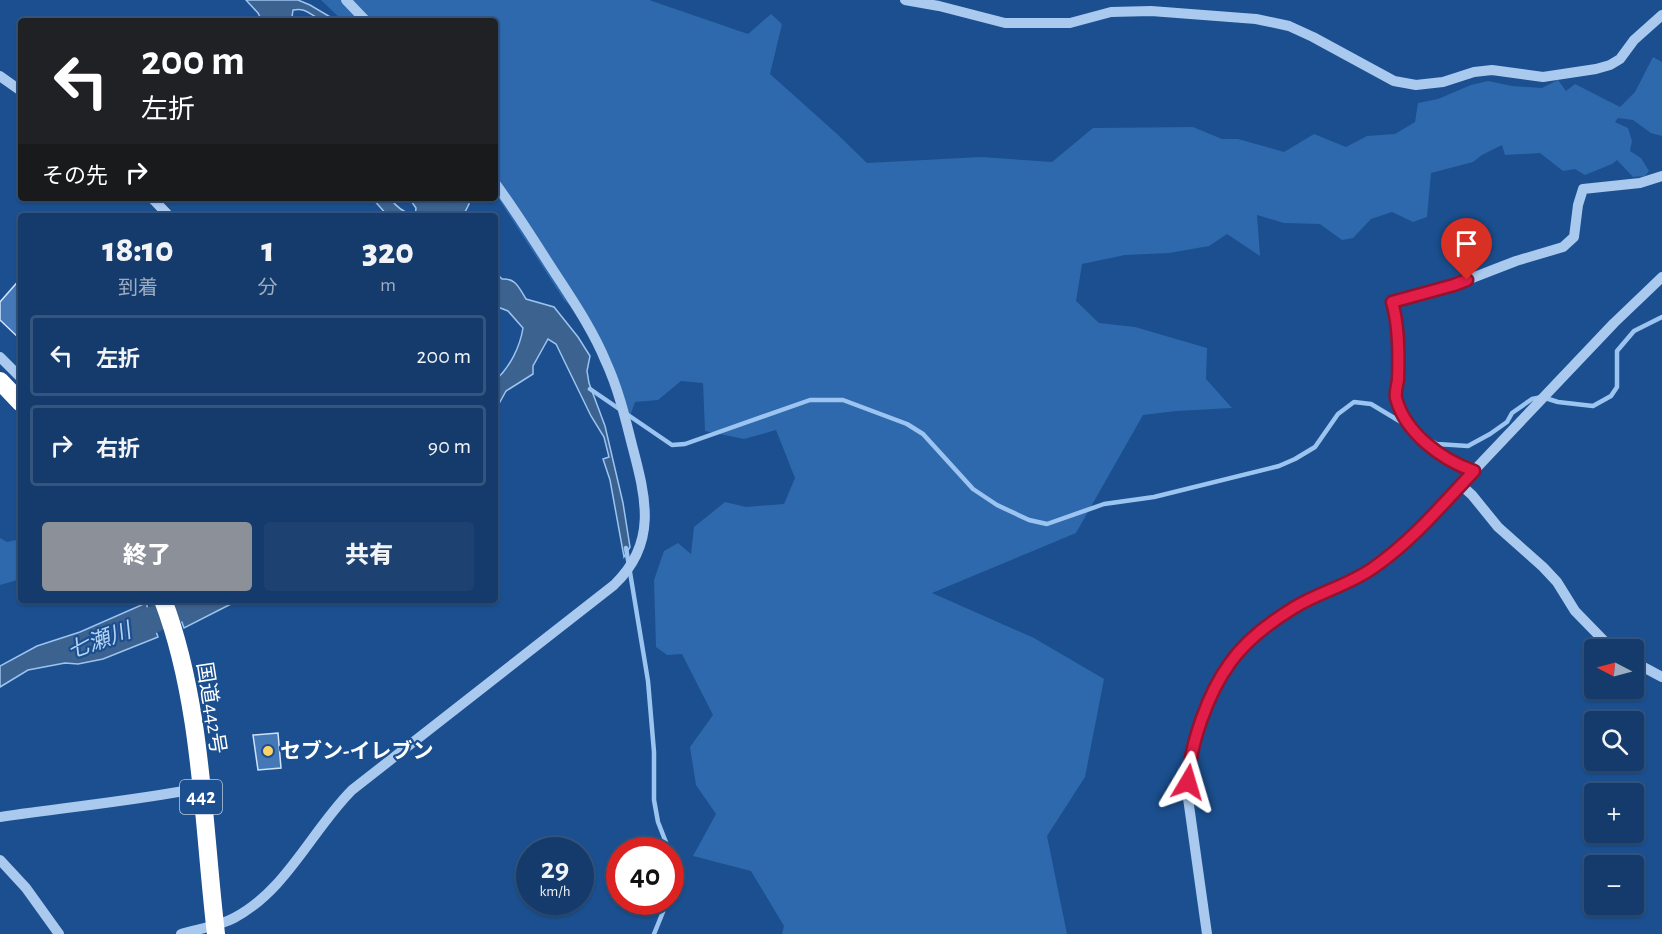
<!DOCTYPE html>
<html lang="ja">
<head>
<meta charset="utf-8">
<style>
  :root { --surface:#143b6b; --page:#1d4271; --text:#f1f3f6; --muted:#9dadc1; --line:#33557e; --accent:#8c9099 }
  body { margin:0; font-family:"Alegreya Sans","Noto Sans JP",sans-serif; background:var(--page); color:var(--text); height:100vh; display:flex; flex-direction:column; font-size:22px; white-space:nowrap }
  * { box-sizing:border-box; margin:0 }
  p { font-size:20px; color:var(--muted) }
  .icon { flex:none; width:33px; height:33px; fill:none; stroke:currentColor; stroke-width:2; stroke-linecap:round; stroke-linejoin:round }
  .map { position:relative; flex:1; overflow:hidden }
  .details { position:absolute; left:18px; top:213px; width:480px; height:390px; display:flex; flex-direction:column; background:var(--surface); border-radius:6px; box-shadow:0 2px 4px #0004,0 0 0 2px var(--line) }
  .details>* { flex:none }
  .guide { position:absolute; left:18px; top:18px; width:480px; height:183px; border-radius:6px; box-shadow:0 2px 4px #0004,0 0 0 2px var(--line); background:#202124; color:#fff; overflow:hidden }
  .needle { width:39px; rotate:276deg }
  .buttons { position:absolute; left:1584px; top:639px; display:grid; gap:12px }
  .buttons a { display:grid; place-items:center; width:60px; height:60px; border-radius:6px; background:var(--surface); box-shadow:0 2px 4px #0004,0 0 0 2px var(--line); font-size:30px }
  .speed { position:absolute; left:516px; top:837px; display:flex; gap:12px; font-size:30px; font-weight:700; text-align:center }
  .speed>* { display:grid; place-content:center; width:78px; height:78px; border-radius:50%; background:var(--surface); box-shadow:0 2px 4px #0004,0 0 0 2px var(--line); line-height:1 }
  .speed small { font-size:15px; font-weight:400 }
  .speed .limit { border:9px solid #d22; background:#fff; color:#111 }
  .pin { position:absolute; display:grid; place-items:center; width:51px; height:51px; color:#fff; margin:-62px -26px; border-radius:50% 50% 50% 0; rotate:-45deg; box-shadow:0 0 6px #0007 }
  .pin .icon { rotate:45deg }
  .me { position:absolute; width:66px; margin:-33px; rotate:7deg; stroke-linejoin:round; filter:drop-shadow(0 0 4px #0008) }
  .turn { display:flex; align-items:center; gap:21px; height:126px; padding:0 24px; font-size:27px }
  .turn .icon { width:78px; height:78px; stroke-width:2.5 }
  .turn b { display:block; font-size:42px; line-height:51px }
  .then { display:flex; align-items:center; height:57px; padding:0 24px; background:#0003; gap:12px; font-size:22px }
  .eta { display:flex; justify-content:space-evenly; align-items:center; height:102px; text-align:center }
  .eta b { font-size:36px; font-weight:800; line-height:42px }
  .button { display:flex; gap:12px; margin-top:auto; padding:12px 24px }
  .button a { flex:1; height:69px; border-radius:6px; background:var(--accent); color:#fff; font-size:24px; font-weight:800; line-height:69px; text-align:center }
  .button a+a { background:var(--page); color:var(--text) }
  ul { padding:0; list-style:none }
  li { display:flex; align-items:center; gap:18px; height:81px; margin:0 12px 9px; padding:0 12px; border:3px solid var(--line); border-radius:6px }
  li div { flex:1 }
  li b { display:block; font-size:22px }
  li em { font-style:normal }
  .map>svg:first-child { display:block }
</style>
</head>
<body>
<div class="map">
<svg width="1662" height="934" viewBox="0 0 1662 934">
  <rect width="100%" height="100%" fill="#1b4f8f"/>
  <g fill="#2e69ad">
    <path d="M321 0H649L748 34 771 14 782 24 770 74 837 134 867 163 981 157 1052 162 1093 128 1193 127 1222 139H1238L1284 152 1314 134 1346 147 1367 136 1395 134 1415 122 1418 103 1438 99 1471 85 1488 81 1512 86 1542 88 1558 80 1566 91 1575 84 1620 107 1635 92 1653 57 1662 62V136L1651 133 1633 120 1618 118 1615 122 1628 128 1632 141 1630 151 1641 158 1649 171 1645 176 1633 177 1617 160 1612 164 1585 175 1575 169 1563 171 1540 153 1505 155 1502 145 1482 155 1473 162 1431 173 1427 217 1413 222 1392 212 1371 219 1353 238 1342 240 1320 224 1284 223 1257 215 1260 256 1227 234 1209 246 1169 253 1125 255 1082 264 1076 301 1099 323 1135 327 1207 348 1206 379 1232 408 1176 411 1143 415 1076 533 932 593 1034 638 1104 679 1085 777 1047 836 1067 934H782L784 926 751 871 693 856 716 814 696 785 690 747 713 715 682 654 667 655 656 647 654 580 664 551 678 543 691 554 694 527 725 502 746 507 784 504 795 478 776 430 744 439 705 431 703 383 681 381 658 400 635 402 629 419 587 321 564 300 495 193V21H343Z"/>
    <path d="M0 538 7 542 21 539V579L0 585Z"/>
  </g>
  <g fill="#3c6290" stroke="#9cc4f0" stroke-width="1.5">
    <path d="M246 0H298L310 5 337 21C333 21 326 22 322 20 310 16 307 7 293 10L292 17 293 21H262L258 13Z"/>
    <path d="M372 198H390C396 207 405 213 415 216L416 208 409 198H426L444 216H388Z"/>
    <path d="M440 198H469V204L463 216H452Z"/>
    <path d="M495 272 502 279C516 278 519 288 526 299L554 307 578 337 590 356 587 371 589 383 605 426 623 503 630 547 624 557 610 480 603 459 609 457 604 437 591 416 556 344 548 339 533 366V374L506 391 495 411V381C510 367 520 347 523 328L508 311 495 306Z"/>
    <path d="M208 600H243L229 605 184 628 179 614Z"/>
    <path d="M146 603 158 637 103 659 78 664 65 663 28 670 0 687V666L37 646 80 632Z"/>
  </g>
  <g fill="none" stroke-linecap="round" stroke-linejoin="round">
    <g stroke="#9cc4f0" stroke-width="4.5">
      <path d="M590 389 672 445 685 444 810 400H843L907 424 923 434 973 489 997 505 1029 520 1047 524 1104 504 1154 497 1279 466 1295 459 1315 447 1338 414 1354 402 1371 404 1406 425"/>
      <path d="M1431 441 1437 444 1468 446 1490 434 1507 422 1512 413 1532 399 1542 397 1558 402 1593 406 1611 396 1617 387V351L1634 331 1662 317"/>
      <path d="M626 548 648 681 654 752V800L658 822 669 850"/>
      <path d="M670 855 674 865 670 894"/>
      <path d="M654 934 667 902"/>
    </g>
    <g stroke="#3c6290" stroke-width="27">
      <path d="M429 198 440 216"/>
      <path d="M117 636 196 600"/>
    </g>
  </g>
  <g fill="#4478b7" stroke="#cfe3fa" stroke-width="1.5">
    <path d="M21 278V340L0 320V302Z"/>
    <path d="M278 733 281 768 258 770 253 735Z"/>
  </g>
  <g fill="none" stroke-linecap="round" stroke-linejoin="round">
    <g stroke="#a9c9ee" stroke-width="10">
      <path d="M346 0 366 21"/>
      <path d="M905 0 939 6 1005 23H1070L1111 12 1151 11 1256 19 1289 26 1313 37 1394 81 1416 85 1443 82 1474 72 1492 70 1543 77 1596 69 1610 65 1620 59 1634 40 1662 15"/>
      <path d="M0 76 21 91"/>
      <path d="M152 198 169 216"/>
      <path d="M0 357 21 378"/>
      <path d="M1475 471C1442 460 1405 433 1396 398 1395 393 1397 386 1398 380 1399 357 1399 324 1392 302L1454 285 1516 261 1563 247 1574 237 1578 205 1583 189 1640 183 1662 176"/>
      <path d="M1461 485 1472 495 1498 527 1543 567 1557 582 1575 611 1613 650"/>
      <path d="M1634 662 1662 677"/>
      <path d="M0 817C67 807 134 801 200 788"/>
      <path d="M0 860 26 888 59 934"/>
      <path d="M181 934C198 929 219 926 234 918 286 891 312 830 352 790L614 585C658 543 646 498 632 445 625 417 618 388 606 362 592 328 571 298 551 267 533 239 515 210 495 183"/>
      <path d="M1207 934 1188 798 1189 765 1196 734 1210 701 1230 663 1253 638 1297 606 1371 569 1427 523 1447 499 1614 323 1662 277"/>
    </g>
    <g stroke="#fff" stroke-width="18">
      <path d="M0 381 21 403"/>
      <path d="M163 600C202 702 203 825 216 934"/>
    </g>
  </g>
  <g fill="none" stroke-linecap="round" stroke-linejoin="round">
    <g stroke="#92132f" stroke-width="15">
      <path id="route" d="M1188 782C1190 744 1208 693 1230 663 1246 640 1272 621 1295 607 1320 592 1349 585 1373 568 1412 541 1442 505 1474 471 1442 460 1405 433 1396 398 1395 392 1397 386 1398 380 1399 355 1399 325 1392 302L1454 285 1467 280"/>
    </g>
    <use href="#route" stroke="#e11d48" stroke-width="10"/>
  </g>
  <circle fill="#ffd166" stroke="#1b4f8f" stroke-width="2" cx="268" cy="751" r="6"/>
  <g text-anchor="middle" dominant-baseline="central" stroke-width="4.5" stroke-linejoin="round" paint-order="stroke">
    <rect fill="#1b4f8f" stroke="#bbcadd" stroke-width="1.5" x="180" y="780" width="42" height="34" rx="4.5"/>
    <g font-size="20" font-weight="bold" fill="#fff">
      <text x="201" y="797">442</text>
    </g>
    <g font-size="21" fill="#fff" stroke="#1b4f8f">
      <text transform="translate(211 708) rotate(81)">国道442号</text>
    </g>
    <g font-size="21" font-weight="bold" fill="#fff" stroke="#1b4f8f" text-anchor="start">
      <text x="280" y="751">セブン-イレブン</text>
    </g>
    <g font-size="22" font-style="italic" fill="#b5d3f5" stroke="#1b4f8f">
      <text transform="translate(99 641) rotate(-20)">七瀬川</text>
    </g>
  </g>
</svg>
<div class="buttons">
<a><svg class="needle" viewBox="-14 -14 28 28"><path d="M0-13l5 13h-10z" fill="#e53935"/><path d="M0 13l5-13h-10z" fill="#9dadc1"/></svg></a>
<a><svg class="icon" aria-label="search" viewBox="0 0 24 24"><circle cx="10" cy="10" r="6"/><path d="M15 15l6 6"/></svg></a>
<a>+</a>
<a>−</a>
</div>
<div class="speed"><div>29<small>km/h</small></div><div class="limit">40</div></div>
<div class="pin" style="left:1467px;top:280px;background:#d93025"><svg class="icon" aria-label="arrive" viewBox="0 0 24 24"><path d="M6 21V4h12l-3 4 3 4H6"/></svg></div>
<svg class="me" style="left:1188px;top:782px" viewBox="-20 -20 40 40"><path d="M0-17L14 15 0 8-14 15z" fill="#e11d48" stroke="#fff" stroke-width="4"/></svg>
<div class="guide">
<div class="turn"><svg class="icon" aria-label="left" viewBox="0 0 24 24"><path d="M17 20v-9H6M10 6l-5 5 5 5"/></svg><div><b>200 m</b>左折</div></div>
<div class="then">その先<svg class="icon" aria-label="right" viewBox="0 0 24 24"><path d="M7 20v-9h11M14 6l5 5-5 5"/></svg></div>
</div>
<section class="details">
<div class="eta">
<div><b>18:10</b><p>到着</p></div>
<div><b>1</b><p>分</p></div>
<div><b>320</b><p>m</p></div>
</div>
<ul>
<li><svg class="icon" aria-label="left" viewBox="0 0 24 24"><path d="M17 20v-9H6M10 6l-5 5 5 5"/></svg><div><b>左折</b></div><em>200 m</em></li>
<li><svg class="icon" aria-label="right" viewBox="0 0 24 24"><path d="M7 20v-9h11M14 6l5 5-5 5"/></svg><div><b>右折</b></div><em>90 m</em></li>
</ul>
<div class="button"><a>終了</a><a>共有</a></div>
</section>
</div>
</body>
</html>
